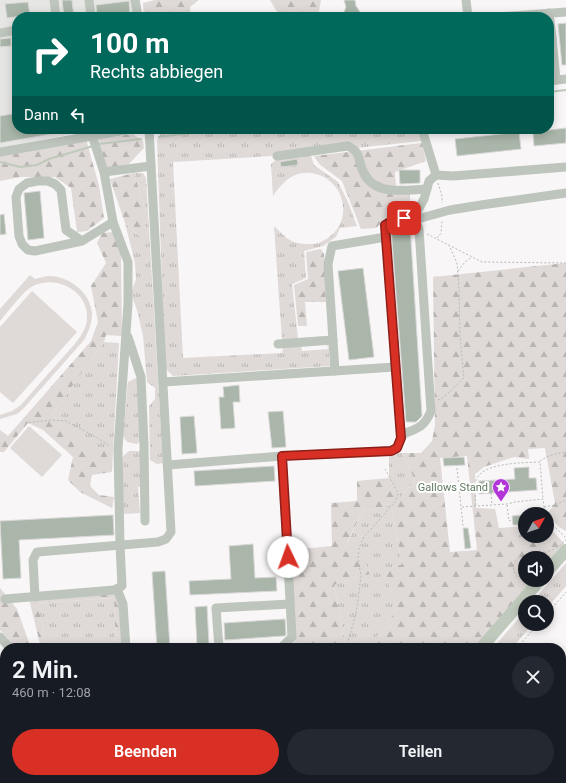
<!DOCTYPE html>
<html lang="de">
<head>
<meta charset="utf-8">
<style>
  :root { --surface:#171b24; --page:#242831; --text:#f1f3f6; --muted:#9ea1a6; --accent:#d93025 }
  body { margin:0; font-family:Roboto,sans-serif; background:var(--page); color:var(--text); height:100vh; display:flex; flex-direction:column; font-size:15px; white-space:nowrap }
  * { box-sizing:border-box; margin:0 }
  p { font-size:13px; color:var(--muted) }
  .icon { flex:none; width:22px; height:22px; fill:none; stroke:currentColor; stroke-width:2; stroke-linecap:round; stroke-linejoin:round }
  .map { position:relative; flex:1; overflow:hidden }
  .side { position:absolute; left:0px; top:643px; width:566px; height:140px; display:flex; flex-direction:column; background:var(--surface); border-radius:16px 16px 0 0; box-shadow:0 2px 10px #0003 }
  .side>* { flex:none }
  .top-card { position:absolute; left:12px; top:12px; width:542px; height:122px; border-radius:16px; box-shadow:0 2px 10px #0003; background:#00695c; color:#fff; overflow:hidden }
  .needle { width:26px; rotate:50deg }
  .buttons { position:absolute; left:518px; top:507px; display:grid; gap:8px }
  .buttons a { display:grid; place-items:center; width:36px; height:36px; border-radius:50%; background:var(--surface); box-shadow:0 2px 10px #0003; font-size:20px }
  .pin { position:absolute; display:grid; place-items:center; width:34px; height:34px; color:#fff; margin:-17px; border-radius:8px; box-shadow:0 2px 6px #0006 }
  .me { position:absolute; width:44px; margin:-22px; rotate:357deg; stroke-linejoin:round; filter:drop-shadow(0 0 3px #0008) }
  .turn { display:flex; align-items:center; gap:14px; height:84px; padding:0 12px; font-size:18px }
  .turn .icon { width:52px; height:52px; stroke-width:2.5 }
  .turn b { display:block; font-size:28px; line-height:34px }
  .then { display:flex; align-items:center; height:38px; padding:0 12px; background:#0003; gap:8px; font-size:15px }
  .round { display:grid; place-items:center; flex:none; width:42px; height:42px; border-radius:21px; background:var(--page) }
  .headline { display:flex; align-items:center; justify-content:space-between; height:68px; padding:0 12px }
  h1 { font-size:24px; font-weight:600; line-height:30px }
  .action { display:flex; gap:8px; margin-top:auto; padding:8px 12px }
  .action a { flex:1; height:46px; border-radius:24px; background:var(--accent); color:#fff; font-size:16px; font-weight:600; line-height:46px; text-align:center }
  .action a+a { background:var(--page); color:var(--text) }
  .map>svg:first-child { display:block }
</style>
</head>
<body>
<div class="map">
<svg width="566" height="783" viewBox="0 0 566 783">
  <defs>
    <pattern id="grass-tufts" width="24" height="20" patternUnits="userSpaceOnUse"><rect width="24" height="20" fill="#dfd9d7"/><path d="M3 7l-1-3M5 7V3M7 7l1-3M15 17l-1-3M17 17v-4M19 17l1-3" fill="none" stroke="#b8b5b2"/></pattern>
    <pattern id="forest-firs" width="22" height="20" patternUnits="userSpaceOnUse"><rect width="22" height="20" fill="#dfd9d7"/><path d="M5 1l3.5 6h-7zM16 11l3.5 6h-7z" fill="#b8b5b2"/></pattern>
  </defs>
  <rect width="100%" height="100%" fill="#f8f6f7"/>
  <path fill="#e6e7e5" d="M0 0H140L142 17H17V129H97L0 148Z"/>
  <g fill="url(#grass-tufts)" fill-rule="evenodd">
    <path d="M167 129H417L421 141 310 153 314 165 338 182 348 202 357 226 340 228 336 237 323 246 304 251 306 278 292 284 298 338 328 336 330 366 173 376 165 368 157 141 161 132ZM277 153 278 158 271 164 273 196C282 183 293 171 310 173 343 176 356 219 328 238 322 242 315 245 308 244 301 244 294 243 288 239 283 235 278 230 274 226L282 340 326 338 328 349 302 351 301 345 283 348 282 353 183 358 173 162 272 156Z"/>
    <path d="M134 173H143L146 178 163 463 157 464 150 460 149 406 155 399V388L147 382 143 336 137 310 131 294 136 279 135 263 125 223 139 236 144 206Z"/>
    <path d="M104 342 119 343 113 450 87 453 52 414Z"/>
    <path d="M136 378 139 381 142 440 137 444 127 442 123 436 128 382Z"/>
    <path d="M129 451H140L142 487H138L140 513 123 514 122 480 123 456Z"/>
    <path d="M402 453 415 480 400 498 389 478V454Z"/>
    <path d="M391 505 402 564 385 571 397 609 371 645 345 642 334 585 372 573 347 543 363 511Z"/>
    <path d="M566 563V586L547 608V602H532Z"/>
    <path d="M114 598 116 648H48L37 603Z"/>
    <path d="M525 611V624H533L512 648H493Z"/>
    <path d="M241 778H295L292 783H237Z"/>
  </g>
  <g fill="url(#forest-firs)" fill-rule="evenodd">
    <path d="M155 0H199L190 7 191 17H144L143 3Z"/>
    <path d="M270 0H321L318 17H280Z"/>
    <path d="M133 134 143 141 144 148 129 164 108 169 103 161 99 139Z"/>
    <path d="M86 139 99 186 104 218 87 231 77 232 71 188 55 177H21L0 181V156Z"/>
    <path d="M422 143 426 161 395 172 396 189 409 192 412 210 390 215 376 228 361 229 342 181 319 164 314 156Z"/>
    <path d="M134 173 144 206 145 237 139 236 125 223 110 179Z"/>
    <path d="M114 232 121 255 122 336 106 335 104 342 52 414 87 452 113 450 112 472 92 475 90 486 99 495 114 497 112 508 80 492 68 480 73 457 43 430 28 423 4 452H0V430L8 436 91 341 98 322 91 286 106 263 97 243 102 233Z"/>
    <path d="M321 249 324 254 326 302H305L307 326H298L294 285 308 279 306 252Z"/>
    <path d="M566 263V531L559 527 548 513 555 503 545 448 528 449 529 459 514 457 484 467 475 474 476 508 495 509 499 528 525 526V536H547V524L566 546V559L528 602H525V606L488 648H291L296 639 291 550 332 546 331 503 357 501V481L389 478 400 498 415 480 402 453H421L432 441 435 425 433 277ZM467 456 477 550 450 552 440 458ZM391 505 402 564 385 571 397 609 371 644 345 642 334 585 373 573 347 542 363 511ZM525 558H547V580H525Z"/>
    <path d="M0 588 17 609 31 648H16L0 630Z"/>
    <path d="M114 594 120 601 122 648H116L114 598 37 603 48 648H41L29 599Z"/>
    <path d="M295 778H375L371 783H292Z"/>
  </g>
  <g fill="#dfd9d7">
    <path d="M30 275 35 279C40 278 45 276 50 276 70 277 90 292 92 313 92 322 89 331 84 340L23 409 17 414 0 419V415L12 411 21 405C33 391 45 377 57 364 67 352 81 340 86 325 94 295 59 273 33 286 23 291 8 312 0 321V309Z"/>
    <path d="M32 291 77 332 13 403 0 392V327Z"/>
    <path d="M29 426 62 455 42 477 10 448Z"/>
  </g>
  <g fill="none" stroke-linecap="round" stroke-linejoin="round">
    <g stroke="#bfcabc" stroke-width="2">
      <path d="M549 92 566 90"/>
      <path d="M159 137 221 129"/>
      <path d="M99 144 141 139"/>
      <path d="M0 162 20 167 37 165 49 159 93 146"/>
    </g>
    <g stroke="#bfcabc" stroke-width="12">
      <path d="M547 572 566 550"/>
      <path d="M481 648 540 580"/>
      <path d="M364 783 368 778"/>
    </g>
  </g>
  <g fill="#aab6a9" stroke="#dad8d9">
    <path d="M62 0H72L74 17H64Z"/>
    <path d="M344 0H355L356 6 360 12 358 17H345L344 12 346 7Z"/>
    <path d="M129 1 130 17H97L96 5Z"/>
    <path d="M28 2 30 15 7 18 5 4Z"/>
    <path d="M566 23V65H562L558 24Z"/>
    <path d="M11 38V46L0 47V39Z"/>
    <path d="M17 113V129H63V132L0 143V116Z"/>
    <path d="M566 128V143L534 146 533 132Z"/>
    <path d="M519 132 521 149 457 156 455 139Z"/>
    <path d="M297 159 298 165 281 167 280 162Z"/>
    <path d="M399 170H420V183L400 184Z"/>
    <path d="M40 191 44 238 28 240 24 193Z"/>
    <path d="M4 214 6 234 0 235V215Z"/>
    <path d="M410 224 422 416 416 422H406L391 228 396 225Z"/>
    <path d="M363 268 374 357 349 360 338 271Z"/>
    <path d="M239 385 240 402H233L235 428 221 429 219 397H224L223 387Z"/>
    <path d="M283 411 286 447 272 448 268 412Z"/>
    <path d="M194 416 197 453 182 454 180 417Z"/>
    <path d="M464 457 465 465 444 466 443 458Z"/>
    <path d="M274 466 275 481 195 486 194 471Z"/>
    <path d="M529 467V478H536L537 490 479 494V481L515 479 514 468Z"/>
    <path d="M113 515 114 535 19 540 21 578 3 579 0 521Z"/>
    <path d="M523 515 524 525H513L512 516Z"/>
    <path d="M463 528H468L471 548 465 549Z"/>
    <path d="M253 544 255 578 276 577 277 591 190 595 189 581 231 579 229 546Z"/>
    <path d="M165 571 170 648H157L152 572Z"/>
    <path d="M207 606 209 645H197L195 607Z"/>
    <path d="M285 619 286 635 284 636 225 640 224 623Z"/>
    <path d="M0 709 5 715V732L0 736Z"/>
    <path d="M9 778H26L21 783H5Z"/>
    <path d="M138 778H170L176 783H134Z"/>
    <path d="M194 778H218L213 783H189Z"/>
  </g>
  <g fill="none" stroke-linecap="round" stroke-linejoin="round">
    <g stroke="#b6bcb6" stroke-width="1" stroke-dasharray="2 2" stroke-linecap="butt">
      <path d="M438 183 442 196V203"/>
      <path d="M427 234 482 262 566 263"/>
      <path d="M437 238 441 233 442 221"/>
      <path d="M458 271 465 262 472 257"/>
      <path d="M438 400 444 397 464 378 460 336 459 288 457 263 449 245"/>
      <path d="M25 423 51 420 66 421 94 436 110 446"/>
      <path d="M540 461C547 456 557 453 566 452"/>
      <path d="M457 468 463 526"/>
      <path d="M491 493 492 504"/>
      <path d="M476 505C475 497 474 488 476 480 483 462 523 463 540 462L543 499"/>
      <path d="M507 505 509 521 512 520"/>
      <path d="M462 507 507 504 515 502 543 499 545 514"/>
      <path d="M544 507 555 505 566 500"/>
      <path d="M547 519 566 538"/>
      <path d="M534 558 558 547 566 540"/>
      <path d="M525 580C516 578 512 571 514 563 519 555 526 553 534 558"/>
      <path d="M547 614 566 592"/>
      <path d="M346 648 356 614 361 576 358 558 359 548 364 537 396 501 398 493 385 469"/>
      <path d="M517 648 538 624"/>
      <path d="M0 762 5 758"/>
      <path d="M561 766 566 760"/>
      <path d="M37 778 43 783"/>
      <path d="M68 778 74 783"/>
      <path d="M25 783 29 778"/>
      <path d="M399 783 403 778"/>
      <path d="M546 783 550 778"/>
    </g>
    <g stroke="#bdc5bd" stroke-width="9">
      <path d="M54 0 56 17"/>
      <path d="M89 0 91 17"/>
      <path d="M135 0 138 17"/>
      <path d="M466 0 468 17"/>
      <path d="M549 13 552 38"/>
      <path d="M498 17 566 12"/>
      <path d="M0 33 17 30"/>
      <path d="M549 39 552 38 556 80"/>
      <path d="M549 81 566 79"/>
      <path d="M422 129 436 175 453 176 566 167"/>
      <path d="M0 152 132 129"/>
      <path d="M277 156 348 146C360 152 358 157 362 169 372 197 403 190 427 189"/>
      <path d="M104 172 151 166"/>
      <path d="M414 217 421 218 450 210 481 205 566 193"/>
      <path d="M82 241 66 230 61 190 55 184 48 181H38L27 183 19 189 16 197 19 236 22 244 28 250 35 251 82 241 113 222"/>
      <path d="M128 337 141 377 144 445 145 521"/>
      <path d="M278 344 333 340"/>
      <path d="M335 371 328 264 332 246 386 237"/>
      <path d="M163 382 395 367"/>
      <path d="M401 435C417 428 424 428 431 411L419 229 414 217"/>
      <path d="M168 465 282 456 391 451 397 448 401 438 385 225 395 219 414 217 424 199 429 181 436 175"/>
      <path d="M117 589 123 604 126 648"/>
      <path d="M35 597 33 560 37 552 158 542 166 539 171 532 149 129"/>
      <path d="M5 599 114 590 122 586 120 545 118 449 128 304V262L113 222 104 172 92 135"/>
      <path d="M0 637 10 648"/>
      <path d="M219 648 216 608 290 604"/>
      <path d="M281 648 292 637 282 456"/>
      <path d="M0 670 5 666"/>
      <path d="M0 694 5 699"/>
      <path d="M105 778 110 783"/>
      <path d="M229 783 233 778"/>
    </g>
  </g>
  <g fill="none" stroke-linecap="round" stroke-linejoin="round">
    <g stroke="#8d1f18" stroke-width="10">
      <path id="route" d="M288 557 282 456 391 451 397 448 401 438 385 225 395 219 404 218"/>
    </g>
    <use href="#route" stroke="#d93025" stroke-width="7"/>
  </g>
  <defs>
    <g id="sight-pin" transform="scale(0.9)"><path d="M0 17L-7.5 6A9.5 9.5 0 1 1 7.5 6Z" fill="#b235d8" stroke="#fff"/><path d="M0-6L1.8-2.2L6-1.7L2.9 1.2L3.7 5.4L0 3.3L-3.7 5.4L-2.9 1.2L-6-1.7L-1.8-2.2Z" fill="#fff"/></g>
  </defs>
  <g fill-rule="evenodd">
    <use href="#sight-pin" x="501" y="487"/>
  </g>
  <g text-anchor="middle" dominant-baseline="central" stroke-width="4" stroke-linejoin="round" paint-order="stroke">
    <g font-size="11" fill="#617960" stroke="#fff" text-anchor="end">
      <text x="488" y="487">Gallows Stand</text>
    </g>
  </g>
</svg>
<div class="buttons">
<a><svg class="needle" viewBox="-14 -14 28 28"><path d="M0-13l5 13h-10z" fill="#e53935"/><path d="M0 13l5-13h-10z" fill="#9ea1a6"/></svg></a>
<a><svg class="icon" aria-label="sound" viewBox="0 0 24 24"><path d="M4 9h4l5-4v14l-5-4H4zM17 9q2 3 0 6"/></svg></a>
<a><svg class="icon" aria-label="search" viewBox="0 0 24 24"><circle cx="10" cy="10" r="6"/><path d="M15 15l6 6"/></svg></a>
</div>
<div class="pin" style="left:404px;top:218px;background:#d93025"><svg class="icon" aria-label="arrive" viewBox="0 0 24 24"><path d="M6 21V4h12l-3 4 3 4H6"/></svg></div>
<svg class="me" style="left:288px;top:557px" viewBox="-20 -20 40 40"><circle r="19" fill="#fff"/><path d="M0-13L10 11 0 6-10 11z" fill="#d93025"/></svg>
<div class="top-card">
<div class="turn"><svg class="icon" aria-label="right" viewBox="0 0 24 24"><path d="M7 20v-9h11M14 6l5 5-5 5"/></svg><div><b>100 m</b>Rechts abbiegen</div></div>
<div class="then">Dann<svg class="icon" aria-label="left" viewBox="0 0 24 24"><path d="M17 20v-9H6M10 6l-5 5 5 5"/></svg></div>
</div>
<section class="side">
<div class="headline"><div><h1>2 Min.</h1><p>460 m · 12:08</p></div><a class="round"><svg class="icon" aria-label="close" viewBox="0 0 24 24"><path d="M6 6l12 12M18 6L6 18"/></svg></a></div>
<div class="action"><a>Beenden</a><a>Teilen</a></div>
</section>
</div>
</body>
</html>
